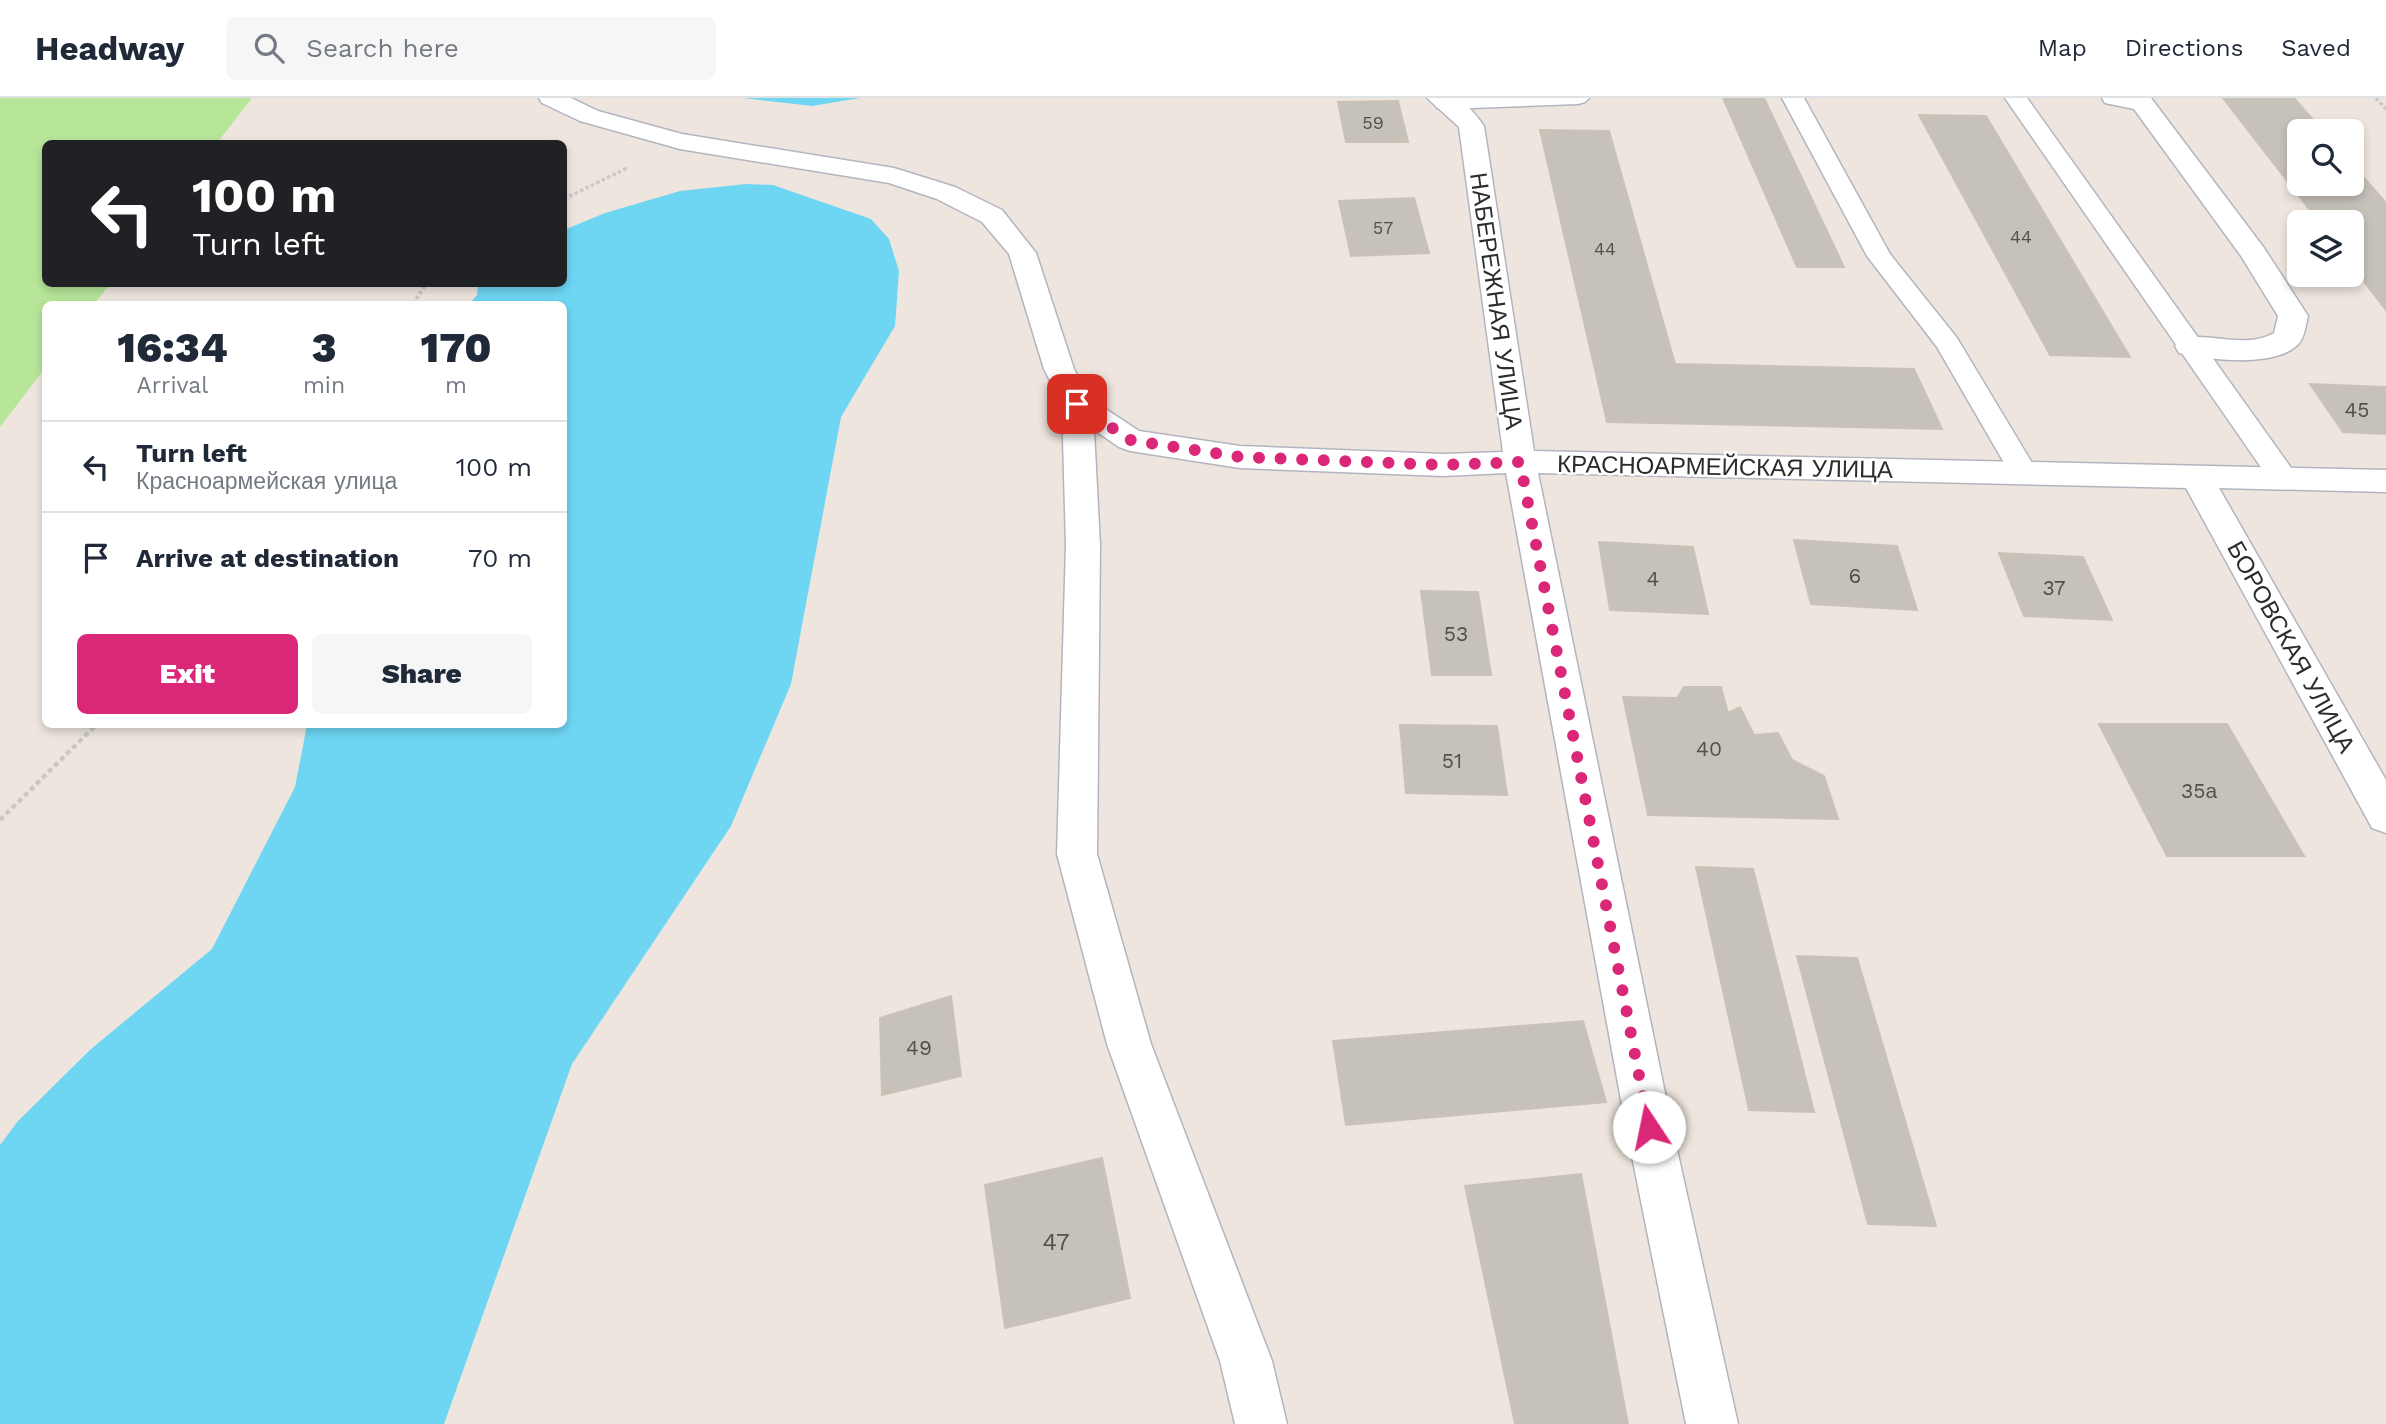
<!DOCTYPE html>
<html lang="en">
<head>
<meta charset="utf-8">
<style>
  :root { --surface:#fff; --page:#f6f6f7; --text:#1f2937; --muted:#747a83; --line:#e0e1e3; --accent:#db2777 }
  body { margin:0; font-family:"Work Sans",sans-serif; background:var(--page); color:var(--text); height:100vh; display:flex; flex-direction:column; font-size:26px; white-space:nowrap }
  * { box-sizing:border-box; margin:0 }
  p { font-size:23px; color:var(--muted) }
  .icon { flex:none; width:38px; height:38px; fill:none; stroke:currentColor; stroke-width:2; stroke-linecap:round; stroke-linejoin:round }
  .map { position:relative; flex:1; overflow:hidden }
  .side { position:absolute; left:42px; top:203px; width:525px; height:427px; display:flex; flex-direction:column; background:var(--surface); border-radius:10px; box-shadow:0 4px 10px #0003 }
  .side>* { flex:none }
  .top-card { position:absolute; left:42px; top:42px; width:525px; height:147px; border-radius:10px; box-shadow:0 4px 10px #0003; background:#202124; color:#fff; overflow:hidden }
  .fabs { position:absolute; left:2287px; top:21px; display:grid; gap:14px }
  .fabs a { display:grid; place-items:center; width:77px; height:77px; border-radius:10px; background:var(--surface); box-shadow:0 4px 10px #0003; font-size:35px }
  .pin { position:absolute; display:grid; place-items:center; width:60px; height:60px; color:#fff; margin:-30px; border-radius:14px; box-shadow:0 4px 10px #0006 }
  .me { position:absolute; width:77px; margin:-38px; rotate:349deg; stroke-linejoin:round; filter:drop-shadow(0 0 5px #0008) }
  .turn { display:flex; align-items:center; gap:24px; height:147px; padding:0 35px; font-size:32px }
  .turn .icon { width:91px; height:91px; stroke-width:2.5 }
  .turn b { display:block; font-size:49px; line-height:60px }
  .eta { display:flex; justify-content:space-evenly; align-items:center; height:119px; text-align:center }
  .eta b { font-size:42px; font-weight:800; line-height:49px }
  .button { display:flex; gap:14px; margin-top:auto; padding:14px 35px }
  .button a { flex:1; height:80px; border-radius:10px; background:var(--accent); color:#fff; font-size:28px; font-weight:800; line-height:80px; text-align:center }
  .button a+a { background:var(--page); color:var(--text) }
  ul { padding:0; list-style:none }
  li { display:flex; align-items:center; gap:21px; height:91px; padding:0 35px; border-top:2px solid var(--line) }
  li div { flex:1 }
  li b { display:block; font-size:26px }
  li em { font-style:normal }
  header { display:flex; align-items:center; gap:42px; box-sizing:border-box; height:98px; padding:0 35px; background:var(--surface); border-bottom:2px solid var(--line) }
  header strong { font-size:33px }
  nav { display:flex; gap:38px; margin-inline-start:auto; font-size:24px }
  .search { width:490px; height:63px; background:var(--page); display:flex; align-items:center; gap:18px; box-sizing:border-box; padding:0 24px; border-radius:10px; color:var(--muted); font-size:26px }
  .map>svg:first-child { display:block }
</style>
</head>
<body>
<header>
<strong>Headway</strong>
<div class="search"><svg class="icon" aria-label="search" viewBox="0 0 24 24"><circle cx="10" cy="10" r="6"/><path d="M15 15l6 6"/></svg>Search here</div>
<nav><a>Map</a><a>Directions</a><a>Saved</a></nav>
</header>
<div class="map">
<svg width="2386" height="1326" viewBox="0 0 2386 1326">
  <rect width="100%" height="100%" fill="#eee6de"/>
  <path fill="#b7e699" d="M0 0H252L217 45 46 46V186H110L94 206H46L45 270 0 329Z"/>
  <g fill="#6ed6f3">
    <path d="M743 0H860L812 8Z"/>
    <path d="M746 86 773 87 871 121 889 141 899 173 895 228 841 319 791 586 731 728 572 966 444 1326H0V1047L18 1023 91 951 212 851 295 689 307 627 564 626V206H469L477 197 478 186H564V132L605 115 680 93Z"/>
  </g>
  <g fill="#c6c1b9" stroke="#cac2b7" stroke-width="2">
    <path d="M1723 0H1764L1844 169H1797Z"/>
    <path d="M2223 0H2294L2323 33H2300V86H2352V66L2386 105V212L2352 168V124H2319Z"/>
    <path d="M1398 3 1408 44H1346L1338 4Z"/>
    <path d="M1919 17 1986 18 2130 259 2050 257Z"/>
    <path d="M1540 32 1609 33 1675 266 1914 271 1942 331 1607 324Z"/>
    <path d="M1414 100 1429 155 1351 158 1339 103Z"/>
    <path d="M2310 286 2386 289V336L2343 334Z"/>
    <path d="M1794 442 1897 448 1917 512 1811 506Z"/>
    <path d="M1599 444 1693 449 1708 516 1610 512Z"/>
    <path d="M1999 455 2083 459 2112 522 2024 518Z"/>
    <path d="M1421 493 1478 494 1491 577H1432Z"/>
    <path d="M1684 589H1721L1728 615 1740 609 1754 637 1778 635 1792 662 1824 678 1838 721 1648 717 1623 599 1677 600Z"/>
    <path d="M2099 626H2227L2304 758H2167Z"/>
    <path d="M1400 627 1497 628 1507 697 1406 695Z"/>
    <path d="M1696 769 1753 771 1814 1014 1749 1012Z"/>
    <path d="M1797 858 1857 860 1936 1128 1868 1126Z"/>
    <path d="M951 898 961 978 882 997 880 920Z"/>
    <path d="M1583 923 1606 1004 1346 1027 1333 943Z"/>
    <path d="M1102 1060 1130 1200 1005 1230 985 1087Z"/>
    <path d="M1581 1076 1628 1326H1515L1465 1088Z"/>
  </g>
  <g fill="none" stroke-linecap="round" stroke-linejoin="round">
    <g stroke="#b2b5c0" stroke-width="3">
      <g id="lane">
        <path d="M1437 0H1589L1585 4 1578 6 1445 11 1437 10 1434 5Z"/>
        <path d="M1782 0H1804L1890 156 1957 240 2038 375 2034 382 2024 385 2014 382 1937 249 1867 158Z"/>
        <path d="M2005 0H2027L2294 374 2298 381 2294 388 2284 391 2274 388Z"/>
      </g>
    </g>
    <g stroke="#b2b5c0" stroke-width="3">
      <g id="street">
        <path d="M539 0H571L598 13 682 36 894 70 955 89 1002 112 1036 155 1074 271 1089 300 1139 333 1240 348 1443 356 1503 354 1459 29 1427 0C1458 0 1465 1 1484 28L1534 353 2386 372V394L2219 390 2386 682V735L2372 730 2186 390 1538 375 1672 1029 1738 1326H1686L1626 1029 1506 375 1443 378 1240 370 1130 353 1119 349 1094 332 1100 447 1097 756 1151 946 1272 1263 1287 1326H1235L1220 1263 1107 946 1057 756 1066 447 1062 306 1044 271 1009 156 982 124 937 101 889 85 680 51 580 23 542 5Z"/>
        <path d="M2102 0H2151L2264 150 2308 218C2306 226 2305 237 2300 244 2279 271 2208 262 2179 255L2175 248 2179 241C2211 233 2243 252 2274 235L2278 218 2241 158 2134 11 2105 5Z"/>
      </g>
    </g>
    <g stroke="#c8c8c8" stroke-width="3.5" stroke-dasharray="3.5 2.5" stroke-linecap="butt">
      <path d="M2376 0 2386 11"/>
      <path d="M564 101 629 69"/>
      <path d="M413 206 426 186"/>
    </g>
    <path stroke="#c8c8c8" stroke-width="4.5" stroke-dasharray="5 3.5" stroke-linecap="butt" d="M0 722 97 626"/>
    <use href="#lane" fill="#fff" fill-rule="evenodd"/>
    <use href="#street" fill="#fff" fill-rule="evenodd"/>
  </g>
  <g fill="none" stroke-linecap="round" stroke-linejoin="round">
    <path stroke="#db2777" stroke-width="12" stroke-dasharray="0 21.6" d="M1077 306 1130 342 1240 359 1443 367 1520 364 1649 1029"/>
  </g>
  <g text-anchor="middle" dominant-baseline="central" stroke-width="5" stroke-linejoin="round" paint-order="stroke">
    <g font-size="18" fill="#52514f">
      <text x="1373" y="24">59</text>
      <text x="1383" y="129">57</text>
      <text x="2021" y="138">44</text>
      <text x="1605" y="150">44</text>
    </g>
    <g font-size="21" fill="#52514f">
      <text x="2357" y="311">45</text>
      <text x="1855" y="477">6</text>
      <text x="1653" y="480">4</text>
      <text x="2054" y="489">37</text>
      <text x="1456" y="535">53</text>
      <text x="1709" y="650">40</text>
      <text x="1452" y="662">51</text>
      <text x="2199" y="692">35а</text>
      <text x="919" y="949">49</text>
    </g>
    <g font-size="24" fill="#2c2c2c" stroke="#fff">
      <text transform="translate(1496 203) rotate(82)">НАБЕРЕЖНАЯ УЛИЦА</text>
      <text transform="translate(1725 369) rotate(1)">КРАСНОАРМЕЙСКАЯ УЛИЦА</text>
      <text transform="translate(2291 549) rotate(61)">БОРОВСКАЯ УЛИЦА</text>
    </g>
    <g font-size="24" fill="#52514f">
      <text x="1056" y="1144">47</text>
    </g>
  </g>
</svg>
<div class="fabs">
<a><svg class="icon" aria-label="search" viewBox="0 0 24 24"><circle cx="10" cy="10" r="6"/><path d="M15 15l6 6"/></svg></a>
<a><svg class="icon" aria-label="layers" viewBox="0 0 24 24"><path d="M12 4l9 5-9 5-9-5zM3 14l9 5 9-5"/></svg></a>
</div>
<div class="pin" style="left:1077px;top:306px;background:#d93025"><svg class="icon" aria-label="arrive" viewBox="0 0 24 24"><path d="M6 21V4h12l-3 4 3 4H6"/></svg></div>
<svg class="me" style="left:1649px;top:1029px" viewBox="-20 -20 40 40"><circle r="19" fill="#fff"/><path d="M0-13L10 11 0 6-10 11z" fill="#db2777"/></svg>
<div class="top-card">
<div class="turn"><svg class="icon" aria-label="left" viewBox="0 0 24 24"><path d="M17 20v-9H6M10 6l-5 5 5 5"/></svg><div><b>100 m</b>Turn left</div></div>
</div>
<section class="side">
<div class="eta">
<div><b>16:34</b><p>Arrival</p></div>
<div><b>3</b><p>min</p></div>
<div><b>170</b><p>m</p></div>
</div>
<ul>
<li><svg class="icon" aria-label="left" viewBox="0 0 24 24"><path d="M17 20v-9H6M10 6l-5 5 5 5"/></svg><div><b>Turn left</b><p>Красноармейская улица</p></div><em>100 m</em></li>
<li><svg class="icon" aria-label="arrive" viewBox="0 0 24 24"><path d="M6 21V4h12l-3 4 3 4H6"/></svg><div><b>Arrive at destination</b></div><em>70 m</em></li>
</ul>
<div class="button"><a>Exit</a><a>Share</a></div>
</section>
</div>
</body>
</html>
